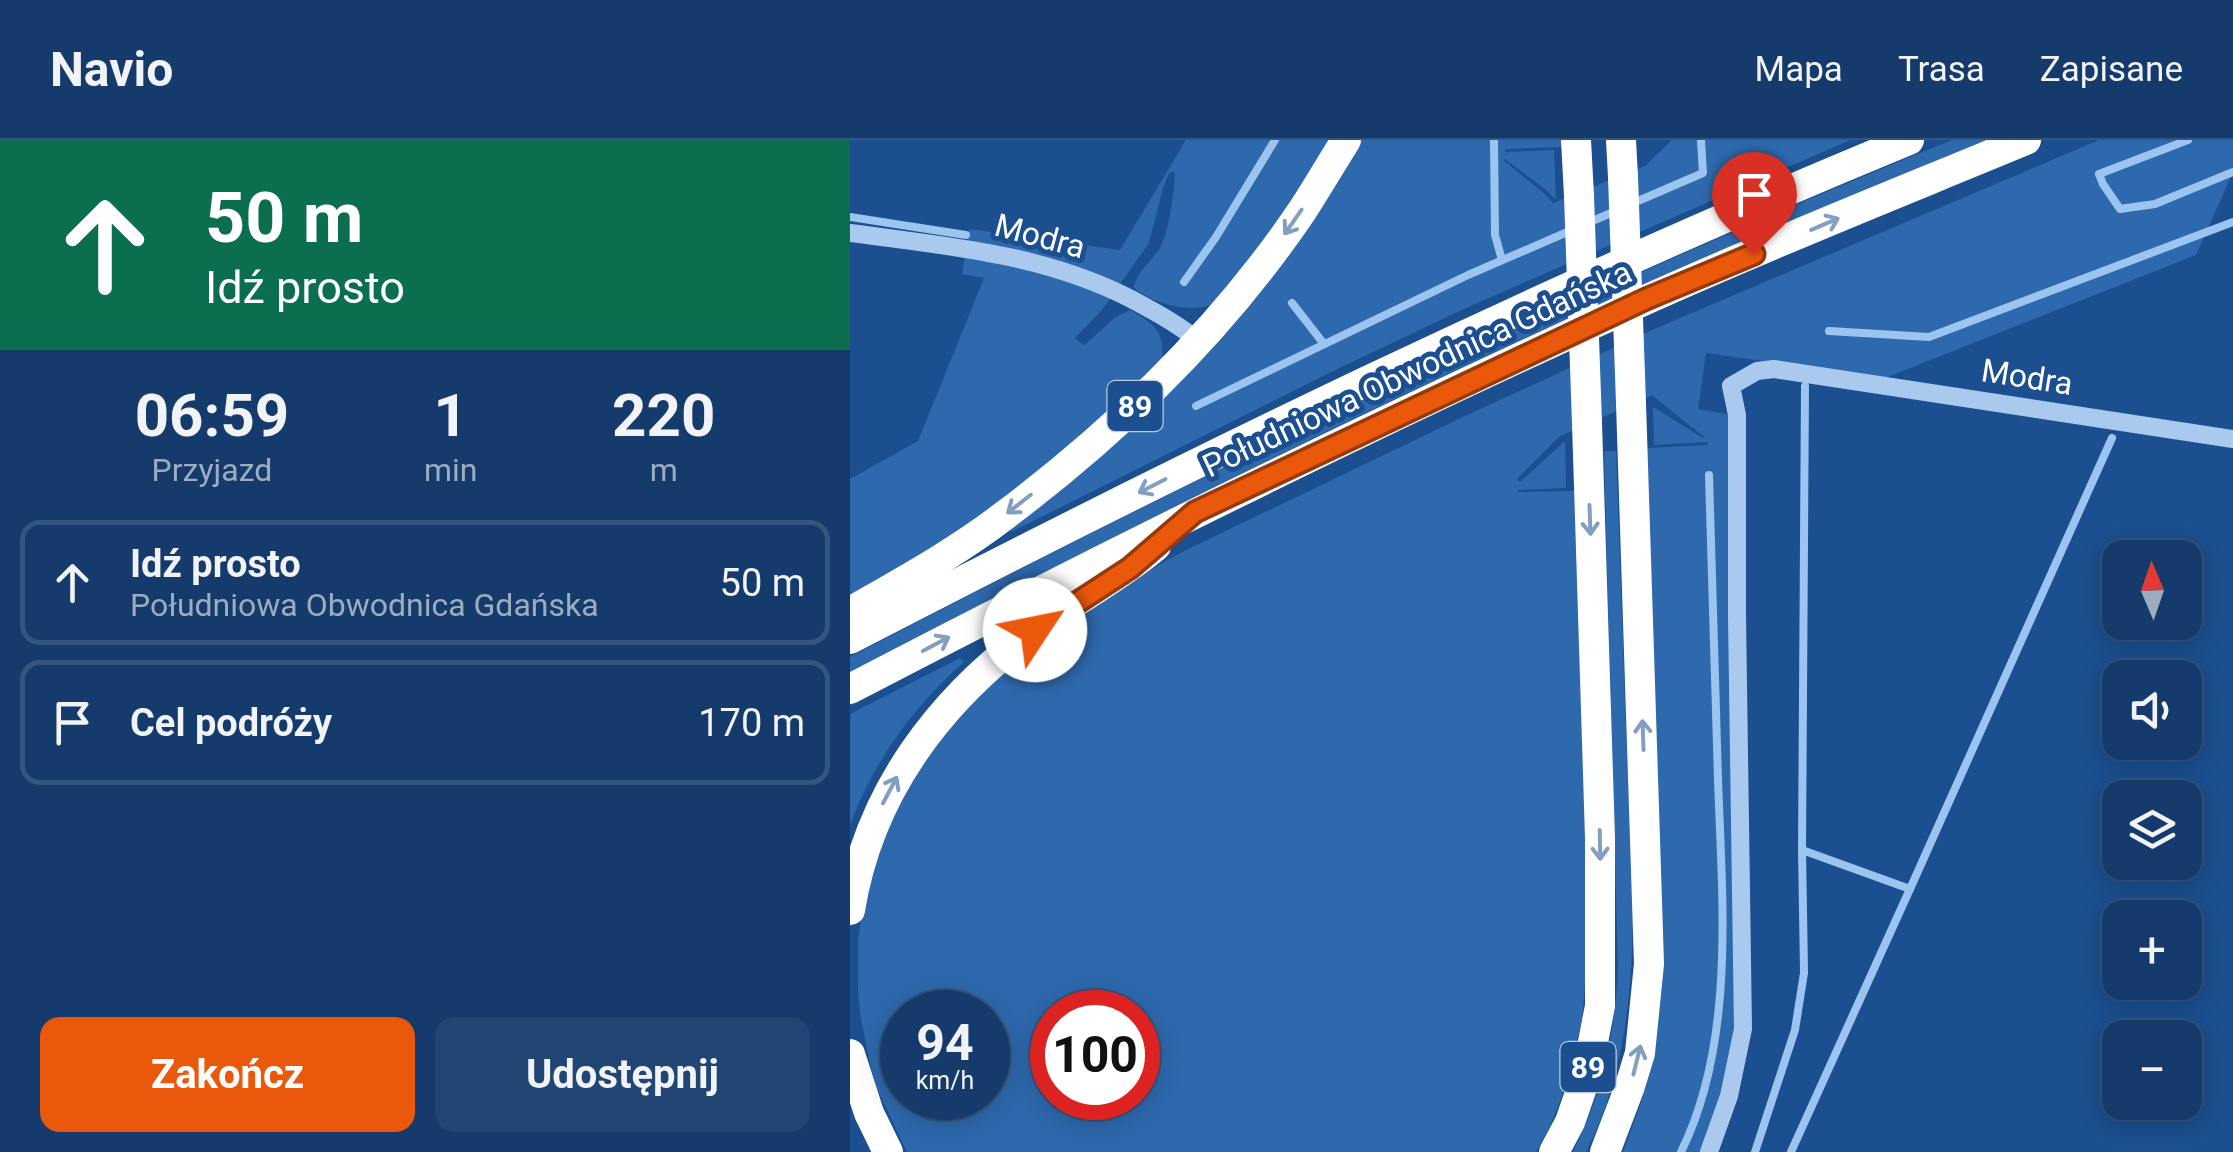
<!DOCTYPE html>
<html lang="pl">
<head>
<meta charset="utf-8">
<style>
  :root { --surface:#143b6b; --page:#214673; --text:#f1f3f6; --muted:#9dadc1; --line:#33557e; --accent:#ea580c }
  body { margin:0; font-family:Roboto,sans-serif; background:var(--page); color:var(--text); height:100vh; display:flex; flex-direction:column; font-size:38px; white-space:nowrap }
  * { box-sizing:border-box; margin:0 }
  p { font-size:32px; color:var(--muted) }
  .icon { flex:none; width:55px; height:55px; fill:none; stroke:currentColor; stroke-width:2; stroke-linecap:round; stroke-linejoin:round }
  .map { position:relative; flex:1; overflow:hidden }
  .side { display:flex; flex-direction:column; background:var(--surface); width:850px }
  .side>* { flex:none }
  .banner { background:#0b6e4f; color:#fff; overflow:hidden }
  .needle { width:65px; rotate:358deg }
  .tools { position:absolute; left:1252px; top:400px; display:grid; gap:20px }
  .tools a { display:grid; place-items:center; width:100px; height:100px; border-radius:20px; background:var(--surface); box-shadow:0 5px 25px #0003,0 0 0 2px var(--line); font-size:50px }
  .speed { position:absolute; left:30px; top:850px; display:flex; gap:20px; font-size:50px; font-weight:700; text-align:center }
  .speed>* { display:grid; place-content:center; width:130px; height:130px; border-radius:50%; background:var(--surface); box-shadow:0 5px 25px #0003,0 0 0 2px var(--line); line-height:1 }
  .speed small { font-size:25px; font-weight:400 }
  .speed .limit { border:15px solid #d22; background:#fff; color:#111 }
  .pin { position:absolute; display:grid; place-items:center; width:85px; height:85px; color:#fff; margin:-102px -42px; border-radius:50% 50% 50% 0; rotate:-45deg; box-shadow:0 0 10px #0007 }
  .pin .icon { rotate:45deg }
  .me { position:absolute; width:110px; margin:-55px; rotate:56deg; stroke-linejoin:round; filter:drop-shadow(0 0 8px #0008) }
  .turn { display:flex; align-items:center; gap:35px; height:210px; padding:0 40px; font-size:45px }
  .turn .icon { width:130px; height:130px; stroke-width:2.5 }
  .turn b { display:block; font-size:70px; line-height:85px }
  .eta { display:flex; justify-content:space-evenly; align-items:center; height:170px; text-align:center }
  .eta b { font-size:60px; font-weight:700; line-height:70px }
  .primary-button { display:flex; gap:20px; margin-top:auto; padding:20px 40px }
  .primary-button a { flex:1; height:115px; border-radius:20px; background:var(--accent); color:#fff; font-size:40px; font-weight:700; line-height:115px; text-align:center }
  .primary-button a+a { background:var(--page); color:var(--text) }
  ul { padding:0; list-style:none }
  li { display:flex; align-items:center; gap:30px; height:125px; margin:0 20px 15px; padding:0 20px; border:5px solid var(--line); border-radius:20px }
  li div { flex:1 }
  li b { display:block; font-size:38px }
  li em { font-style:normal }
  header { display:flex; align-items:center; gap:60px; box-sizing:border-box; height:140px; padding:0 50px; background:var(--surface); border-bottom:2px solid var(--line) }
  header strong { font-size:48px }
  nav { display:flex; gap:55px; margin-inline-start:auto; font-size:35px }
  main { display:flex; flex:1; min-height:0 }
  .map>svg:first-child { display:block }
</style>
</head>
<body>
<header>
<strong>Navio</strong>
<nav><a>Mapa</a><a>Trasa</a><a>Zapisane</a></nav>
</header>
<main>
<section class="side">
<div class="banner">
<div class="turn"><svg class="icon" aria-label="ahead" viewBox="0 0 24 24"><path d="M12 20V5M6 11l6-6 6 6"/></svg><div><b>50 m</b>Idź prosto</div></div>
</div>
<div class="eta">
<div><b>06:59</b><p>Przyjazd</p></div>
<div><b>1</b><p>min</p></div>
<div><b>220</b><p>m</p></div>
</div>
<ul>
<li><svg class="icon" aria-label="ahead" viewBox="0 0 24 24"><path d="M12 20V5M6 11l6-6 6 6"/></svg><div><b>Idź prosto</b><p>Południowa Obwodnica Gdańska</p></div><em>50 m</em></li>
<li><svg class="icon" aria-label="arrive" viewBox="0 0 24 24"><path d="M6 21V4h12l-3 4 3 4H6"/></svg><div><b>Cel podróży</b></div><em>170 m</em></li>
</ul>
<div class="primary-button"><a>Zakończ</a><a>Udostępnij</a></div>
</section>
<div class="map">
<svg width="1383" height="1012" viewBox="0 0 1383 1012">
  <rect width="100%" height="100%" fill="#1b4f8f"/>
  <g fill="#2e69ad" fill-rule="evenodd">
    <path d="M336 0H483L435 72 364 164C340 174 304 164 284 148 286 131 303 121 311 106 320 86 322 61 325 39L324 32 319 33 313 48 299 103 251 171 225 198 229 202 235 205 264 178 280 170C304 184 315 191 312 221L260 273 149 366 0 462V339L68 301 134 138 112 134 119 89 270 110Z"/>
    <path d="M509 0H712V7L655 9V12L704 10 706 60 695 49 655 19 653 20 696 55 703 63 795 26 822 0H1000L614 169 481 232 161 392 158 386 179 371Z"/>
    <path d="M1102 0H1140C1026 48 910 93 797 143 526 263 262 396 0 533V517C360 329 725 153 1102 0Z"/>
    <path d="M1249 0H1383V32L1346 115 1035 238 856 213 848 269 877 274 878 276 887 864 883 902 875 946 852 1012H773L791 963 804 916 813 821 797 308 858 305 857 302 804 305 803 267 853 298 854 297 802 255 709 297 667 339 670 342 715 301 716 348 667 350 668 352 724 351 737 748 736 835 732 879 716 946 700 986 686 1012H57L27 949 20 924 10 874 8 848V800L15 753 52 647 142 537 246 460 336 410 615 276 809 187ZM52 872H138V958H52ZM202 872H288V958H202Z"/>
    <path d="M754 311H766C770 412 773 514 777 615 782 747 798 890 736 1012H723C752 954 765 894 768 829Z"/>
    <path d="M110 518 114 522C64 566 23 622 0 685V574Z"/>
  </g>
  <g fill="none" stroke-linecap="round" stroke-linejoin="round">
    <g stroke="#9cc4f0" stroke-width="8">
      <path d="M644 0 645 95 652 120"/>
      <path d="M1338 0 1249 34 1253 44 1270 69 1305 64 1383 32"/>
      <path d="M781 64 853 33 851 0"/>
      <path d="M0 77 116 95"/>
      <path d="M740 82 768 70"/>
      <path d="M334 142 366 97 425 0"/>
      <path d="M442 163 474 204"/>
      <path d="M979 191 1079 197 1383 82"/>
      <path d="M346 266 618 135 722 90"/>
      <path d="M952 710 955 246"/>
      <path d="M1060 749 1262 298"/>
      <path d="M831 1012C886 901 872 759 868 639 865 537 862 436 859 335"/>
      <path d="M905 1012 945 890 954 833 952 710 1060 749 941 1012"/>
    </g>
    <g stroke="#a9c9ee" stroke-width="18">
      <path d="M0 93C97 106 195 114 283 160 307 173 328 184 348 201"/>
      <path d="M859 1012 879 956 893 889 887 475V275L881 246 907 231 924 229 1383 299"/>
    </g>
    <g stroke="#fff" stroke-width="30">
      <path d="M726 0 729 56"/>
      <path d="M771 0 773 37"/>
      <path d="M0 472C52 442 107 412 155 375 268 290 372 189 452 71 467 48 481 24 496 0"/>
      <path d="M0 499C347 319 697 149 1059 0"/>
      <path d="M0 549C261 413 525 282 793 161 919 104 1048 53 1176 0"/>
      <path d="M0 770C19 652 90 559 186 489 225 460 268 438 306 406"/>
      <path d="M0 914 19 973 38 1012"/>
      <path d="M704 1012 720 982 737 933 750 866V698L737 283"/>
      <path d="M755 1012 779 949 790 913 799 824 781 263"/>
    </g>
    <g stroke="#fff" stroke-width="30">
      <path d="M773 37 781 263"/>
      <path d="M729 56 737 283"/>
    </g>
  </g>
  <defs><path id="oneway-shaft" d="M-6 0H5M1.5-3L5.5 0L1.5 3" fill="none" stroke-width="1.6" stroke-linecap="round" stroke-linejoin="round" transform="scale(2.5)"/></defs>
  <g stroke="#829ec1">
    <use href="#oneway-shaft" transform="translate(443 82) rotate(125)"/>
    <use href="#oneway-shaft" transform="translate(975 84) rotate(-23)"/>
    <use href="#oneway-shaft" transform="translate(302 346) rotate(153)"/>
    <use href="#oneway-shaft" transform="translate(169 364) rotate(142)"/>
    <use href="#oneway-shaft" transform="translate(740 380) rotate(88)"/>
    <use href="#oneway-shaft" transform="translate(86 504) rotate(-28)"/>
    <use href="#oneway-shaft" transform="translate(793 595) rotate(-92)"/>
    <use href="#oneway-shaft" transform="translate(40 650) rotate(-62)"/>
    <use href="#oneway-shaft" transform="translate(750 705) rotate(89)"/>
    <use href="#oneway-shaft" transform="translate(787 920) rotate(-76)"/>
  </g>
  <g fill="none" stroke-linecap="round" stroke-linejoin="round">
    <g stroke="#983908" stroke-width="25">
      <path id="route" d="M185 490 280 428 345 372 796 159 904 114"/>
    </g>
    <use href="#route" stroke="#ea580c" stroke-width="18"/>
  </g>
  <g text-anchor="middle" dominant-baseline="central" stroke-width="10" stroke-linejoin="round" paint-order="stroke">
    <g fill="#1b4f8f" stroke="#bbcadd" stroke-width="2.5">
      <rect x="257.5" y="241" width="55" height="50" rx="8"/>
      <rect x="710.5" y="902" width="55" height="50" rx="8"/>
    </g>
    <g font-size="30" font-weight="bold" fill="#fff">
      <text x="285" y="266">89</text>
      <text x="738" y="927">89</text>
    </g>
    <g font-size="32" fill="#fff" stroke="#1b4f8f">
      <text transform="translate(190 96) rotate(15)">Modra</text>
      <text transform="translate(567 229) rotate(-25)">Południowa Obwodnica Gdańska</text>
      <text transform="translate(1177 237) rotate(9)">Modra</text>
    </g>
  </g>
</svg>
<div class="tools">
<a><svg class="needle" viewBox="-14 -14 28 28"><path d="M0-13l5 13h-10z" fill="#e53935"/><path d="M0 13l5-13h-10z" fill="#9dadc1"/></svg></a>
<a><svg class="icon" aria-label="sound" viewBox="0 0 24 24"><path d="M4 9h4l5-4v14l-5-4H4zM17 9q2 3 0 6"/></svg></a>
<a><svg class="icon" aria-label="layers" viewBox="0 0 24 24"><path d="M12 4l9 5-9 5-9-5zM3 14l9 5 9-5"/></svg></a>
<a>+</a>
<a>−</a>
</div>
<div class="speed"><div>94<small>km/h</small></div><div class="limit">100</div></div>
<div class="pin" style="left:904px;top:114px;background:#d93025"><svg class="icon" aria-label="arrive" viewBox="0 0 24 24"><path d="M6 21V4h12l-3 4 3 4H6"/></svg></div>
<svg class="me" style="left:185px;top:490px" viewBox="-20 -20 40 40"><circle r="19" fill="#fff"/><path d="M0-13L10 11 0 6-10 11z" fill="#ea580c"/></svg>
</div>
</main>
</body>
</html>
